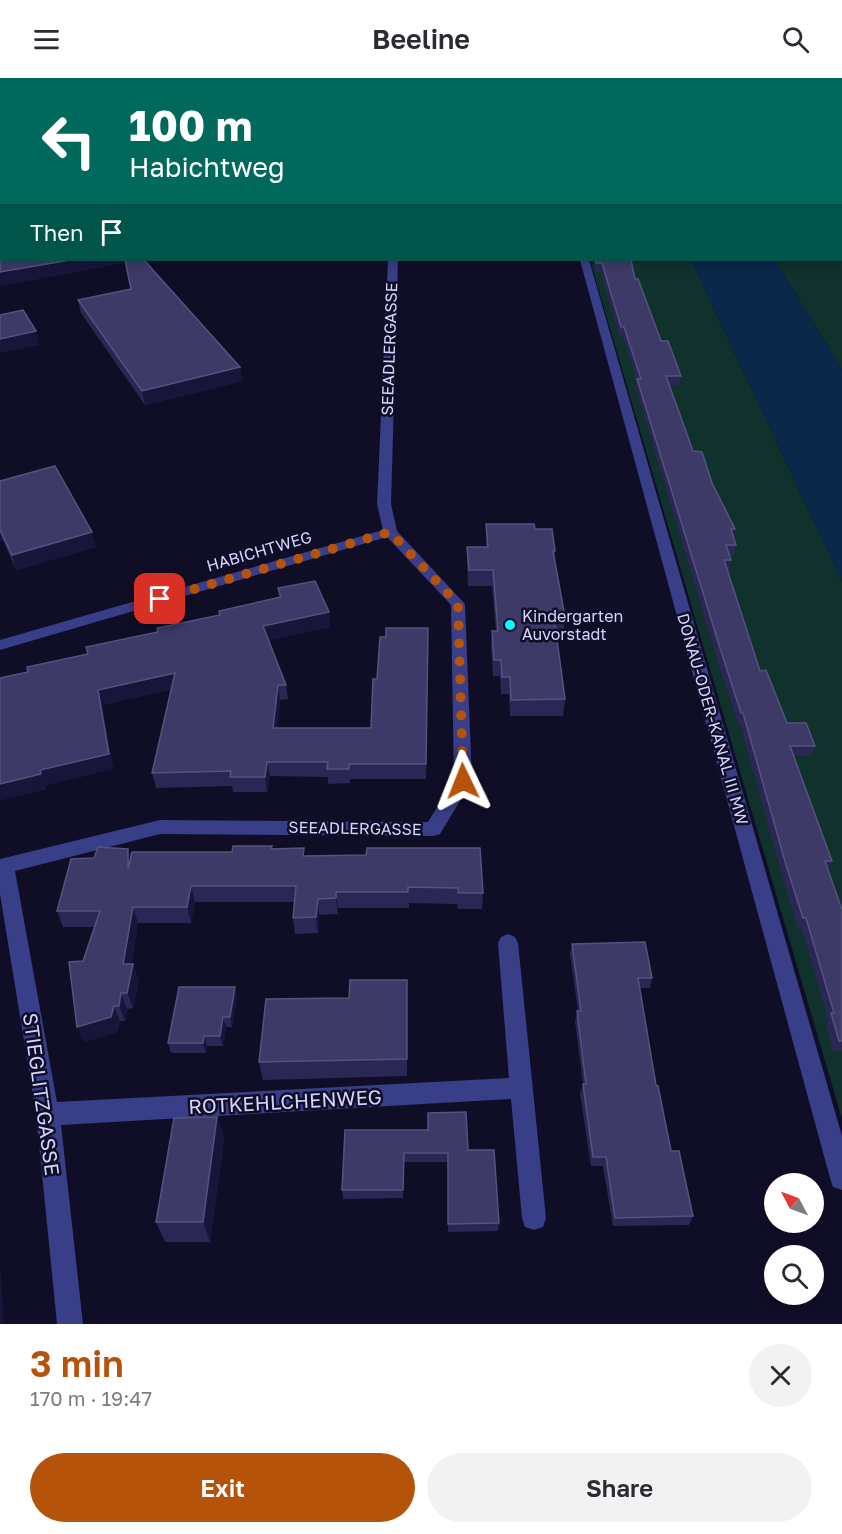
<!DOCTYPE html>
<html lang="en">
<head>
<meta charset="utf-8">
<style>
  :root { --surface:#fff; --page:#f2f2f3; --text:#2b2b33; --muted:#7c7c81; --accent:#b45309 }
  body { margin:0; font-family:"Golos Text",sans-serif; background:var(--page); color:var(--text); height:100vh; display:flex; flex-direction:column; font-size:22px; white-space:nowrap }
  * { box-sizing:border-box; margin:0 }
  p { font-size:20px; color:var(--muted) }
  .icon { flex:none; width:33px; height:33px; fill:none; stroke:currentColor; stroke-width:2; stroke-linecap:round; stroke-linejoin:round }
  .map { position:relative; height:1246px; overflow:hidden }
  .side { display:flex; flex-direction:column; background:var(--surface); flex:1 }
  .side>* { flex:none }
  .top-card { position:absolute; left:0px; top:0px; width:843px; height:183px; box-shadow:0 3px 9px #0003; background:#00695c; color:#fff; overflow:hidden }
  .needle { width:39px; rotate:311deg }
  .fabs { position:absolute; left:764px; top:1095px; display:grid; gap:12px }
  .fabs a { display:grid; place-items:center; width:60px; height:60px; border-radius:50%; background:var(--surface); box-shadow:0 3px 9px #0003; font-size:30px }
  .pin { position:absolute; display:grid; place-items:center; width:51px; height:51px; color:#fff; margin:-26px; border-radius:12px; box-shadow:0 3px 9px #0006 }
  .me { position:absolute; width:66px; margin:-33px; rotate:358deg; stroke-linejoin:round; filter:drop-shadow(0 0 4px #0008) }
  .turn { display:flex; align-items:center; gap:21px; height:126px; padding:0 30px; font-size:27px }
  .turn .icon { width:78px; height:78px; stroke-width:2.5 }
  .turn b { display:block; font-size:42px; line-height:51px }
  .then { display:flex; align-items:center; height:57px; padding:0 30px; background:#0003; gap:12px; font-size:22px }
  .round { display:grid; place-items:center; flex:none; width:63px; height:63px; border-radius:32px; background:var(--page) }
  .head { display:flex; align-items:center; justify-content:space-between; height:102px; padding:0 30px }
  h1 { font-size:36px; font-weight:600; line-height:45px; color:var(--accent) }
  .cta { display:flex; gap:12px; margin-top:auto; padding:12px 30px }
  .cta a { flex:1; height:69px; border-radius:36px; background:var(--accent); color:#fff; font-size:24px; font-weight:600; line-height:69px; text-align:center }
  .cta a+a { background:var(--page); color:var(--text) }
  header { display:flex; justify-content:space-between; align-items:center; height:78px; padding:0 30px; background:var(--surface); font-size:27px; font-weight:600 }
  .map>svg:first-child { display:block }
</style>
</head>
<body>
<header><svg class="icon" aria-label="menu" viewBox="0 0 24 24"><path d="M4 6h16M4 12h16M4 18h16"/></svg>Beeline<svg class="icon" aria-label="search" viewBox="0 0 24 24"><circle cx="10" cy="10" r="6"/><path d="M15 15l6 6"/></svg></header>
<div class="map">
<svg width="842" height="1246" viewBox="0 0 842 1246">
  <rect width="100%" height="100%" fill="#100e27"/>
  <g fill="#11312d">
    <path d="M110 0H465L111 2Z"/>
    <path d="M842 125V292L775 182H842Z"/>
    <path d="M590 182H691L842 503V1041Z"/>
  </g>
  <path fill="#0a284a" d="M691 182H775L842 292V503Z"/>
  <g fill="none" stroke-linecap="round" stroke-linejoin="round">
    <g fill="#383e87" fill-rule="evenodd">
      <path d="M494 0H501L492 2Z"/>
      <rect x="530" y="0" width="6" height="2"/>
      <path d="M388 182H398L391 426 397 453 465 526 472 703 469 708 440 756 433 758 160 756 15 793 57 1024 509 1000 498 865 501 859 508 856 515 859 518 865 546 1140 543 1149 534 1152 525 1149 522 1140 511 1021 61 1047 83 1246H57L36 1036 0 816V781L160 742 428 744 454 702 451 527 387 459 0 572V562L383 452 377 426Z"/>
      <path d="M580 182H589L842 1058V1112L833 1109 830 1100Z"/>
    </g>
  </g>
  <g fill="#2b2755">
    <path d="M0 111 144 182 240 289 242 303 145 327 81 235 78 222 131 211 126 184 0 208Z"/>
    <path d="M593 182H624L635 201 661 263 681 298 679 307H670L693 373 712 405 735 451 733 459 736 467 734 477H730L731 482 729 493H728L760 593 787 645 815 668 811 678H794L832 783 828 792 842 832V973H833L826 945 828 942 816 899 802 851H798L782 797 740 646H738L717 581 636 310 637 303 623 258 620 259 601 194H596Z"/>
    <path d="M0 403 96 469 16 492 3 462 0 463Z"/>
    <path d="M486 446 535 451 555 473 554 482 565 539 563 556H556L565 621 563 638H510L509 616H501L500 598H493L491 569 492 553H496L492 508H468L467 485V469H486Z"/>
    <path d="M278 510 329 534 330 549 268 562 286 607 288 621 280 622 277 650H371L377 601 386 559 428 550 426 701H350V705L328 706V699L270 698 267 714H233L232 708 156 710 152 695 172 611 102 627 113 691 46 707V711L0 722V600L28 594 158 554 220 537 219 533 279 520Z"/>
    <path d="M272 768V771L483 815 482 831H458L457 826 409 825V830H338V836L319 837 318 855 295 856 293 840 294 824H195L191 845H138L131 886 139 902 133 930 127 931 125 943H120L117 954 84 964 83 883 95 849H63L57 833 94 780 131 781 232 774Z"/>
    <path d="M572 866 652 900 650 910H640L656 1007 671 1073 693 1138 689 1147 613 1148 603 1088H591L580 1015 583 1006 575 943 578 933 570 876Z"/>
    <path d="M407 902V998L263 1002 259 984 349 920Z"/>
    <path d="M237 919 232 949H226L223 968H207L206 975H171L168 965Z"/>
    <path d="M217 1039 224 1061 210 1164H165L156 1144Z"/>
    <path d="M428 1052 468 1072 499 1145 498 1153 448 1154V1084H404L403 1120 343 1121 342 1112Z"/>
  </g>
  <g fill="#18153b">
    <path d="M70 182H125L126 184 0 208V194Z"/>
    <path d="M36 253 39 267 0 275V261Z"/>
    <path d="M240 289 242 303 145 327 142 313Z"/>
    <path d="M0 453 3 462 0 463Z"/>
    <path d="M92 454 96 469 16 492 12 477Z"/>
    <path d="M329 534 330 549 265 563 263 548Z"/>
    <path d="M175 595 179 609 102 627 113 691 46 707V711L0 722V706L40 692 98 612Z"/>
    <path d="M278 607 280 622 275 665 273 650Z"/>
    <path d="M267 684 270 698 267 714 265 699Z"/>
    <path d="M128 771 133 787 128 791Z"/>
    <path d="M191 808 195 824 191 845 187 829Z"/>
    <path d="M336 814 338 830V836L336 820Z"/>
    <path d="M318 821 319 837 318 855 316 839Z"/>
    <path d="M133 829 138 845 128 902 123 886Z"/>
    <path d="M133 886 139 902 133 930 127 915Z"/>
    <path d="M235 909 237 919 232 949 230 939Z"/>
    <path d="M121 915 127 931 125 943 119 928Z"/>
    <path d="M114 928 120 943 117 954 84 964 77 949Z"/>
    <path d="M223 939 226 949 223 968 220 958Z"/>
    <path d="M204 958 207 968 206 975 203 965Z"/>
    <path d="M217 1039 224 1061 210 1164 203 1144Z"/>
    <path d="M0 1185 4 1246H0Z"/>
  </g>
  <g fill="#3d3a67" stroke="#55527f" stroke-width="1.5">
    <path d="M546 0H569V2H545Z"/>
    <path d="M699 0H741L742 2H700Z"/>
    <path d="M0 111H2V182H70L0 194Z"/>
    <path d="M125 182H144L240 289 142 313 78 222 131 211Z"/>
    <path d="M596 182H631L635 201H638L661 263H668L681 298H666L693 373 702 374 712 405 735 451H731L736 467H726L731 482H724L760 593 766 592 787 645H806L815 668H790L832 783H825L842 832V963H839L831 935H834L806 840H803L786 787 743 635H741L720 570 637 301H641L624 249H621L602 185H596Z"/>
    <path d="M23 232 36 253 0 261V237Z"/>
    <path d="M55 388 92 454 12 477 0 452V403Z"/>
    <path d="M486 446H534L535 451H552L555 473H553L565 539H554L565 621 511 622 510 599H502L501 582H494L492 553H498L493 492H469L467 469H488Z"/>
    <path d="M315 503 329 534 263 548 286 607H278L273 650H371L373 601H377L380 559H386V550H428L426 686H349V691H327L328 684H267L265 699H230L231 693 152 695 175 595 98 612 109 676 40 692 41 696 0 706V600L28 594 27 589 88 576 86 569 158 554 157 550 220 537 219 533 281 519 278 510Z"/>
    <path d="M233 768H272L271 771 304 770 303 778 366 777 367 770H480L483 815H458V810L408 809V814H336V820L318 821 316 839 293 840 296 808H191L187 829H133L123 886H133L127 915H121L119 928H114L111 939 77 949 69 884 83 883 100 833H57L71 781 94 780 98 769 128 771V791L132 774H232Z"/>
    <path d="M645 864 652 900H638L656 1007 658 1008 671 1073H679L693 1138 615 1140 606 1079H593L583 1006H586L577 933H581L572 866Z"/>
    <path d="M350 902H407V981L259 984 266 921 349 920Z"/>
    <path d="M179 909H235L230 939H223L220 958H204L203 965H168Z"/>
    <path d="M466 1034 468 1072H494L499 1145 448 1146V1075H404L403 1112H342L345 1052H428V1035Z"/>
    <path d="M217 1039 203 1144H156L174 1040Z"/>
  </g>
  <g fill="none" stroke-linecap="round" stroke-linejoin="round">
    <path stroke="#b45309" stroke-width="10" stroke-dasharray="0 18" d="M160 521 390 454 458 526 463 703"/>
  </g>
  <circle fill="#00fffd" stroke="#100e27" stroke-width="2" cx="510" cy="547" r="6"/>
  <g text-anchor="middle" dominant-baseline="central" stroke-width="5" stroke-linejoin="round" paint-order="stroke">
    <g font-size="16" fill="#d5d4ff" stroke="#100e27">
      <text transform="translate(389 271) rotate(-88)">SEEADLERGASSE</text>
      <text transform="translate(259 473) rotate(-16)">HABICHTWEG</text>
      <text transform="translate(713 641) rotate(74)">DONAU-ODER-KANAL III MW</text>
      <text transform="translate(355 750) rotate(1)">SEEADLERGASSE</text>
    </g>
    <g font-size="16" fill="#d5d4ff" stroke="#100e27" text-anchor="start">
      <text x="522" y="538">Kindergarten<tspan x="522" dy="18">Auvorstadt</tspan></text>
    </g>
    <g font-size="20" fill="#d5d4ff" stroke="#100e27">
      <text transform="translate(42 1016) rotate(82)">STIEGLITZGASSE</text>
      <text transform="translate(285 1023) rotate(-3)">ROTKEHLCHENWEG</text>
    </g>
  </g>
</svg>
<div class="fabs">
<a><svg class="needle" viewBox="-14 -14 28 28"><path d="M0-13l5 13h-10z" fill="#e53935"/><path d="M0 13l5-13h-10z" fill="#7c7c81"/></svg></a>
<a><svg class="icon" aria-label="search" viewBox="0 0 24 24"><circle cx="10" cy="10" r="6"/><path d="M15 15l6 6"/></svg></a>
</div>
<div class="pin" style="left:160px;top:521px;background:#d93025"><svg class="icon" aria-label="arrive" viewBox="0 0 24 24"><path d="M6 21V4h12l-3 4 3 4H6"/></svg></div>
<svg class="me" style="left:463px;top:703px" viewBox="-20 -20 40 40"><path d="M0-17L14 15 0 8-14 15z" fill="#b45309" stroke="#fff" stroke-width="4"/></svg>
<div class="top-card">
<div class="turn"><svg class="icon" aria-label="left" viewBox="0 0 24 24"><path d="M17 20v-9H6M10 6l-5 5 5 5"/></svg><div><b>100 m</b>Habichtweg</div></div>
<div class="then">Then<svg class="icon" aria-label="arrive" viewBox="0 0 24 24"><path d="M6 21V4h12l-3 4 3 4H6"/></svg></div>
</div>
</div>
<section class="side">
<div class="head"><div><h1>3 min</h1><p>170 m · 19:47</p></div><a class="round"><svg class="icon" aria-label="close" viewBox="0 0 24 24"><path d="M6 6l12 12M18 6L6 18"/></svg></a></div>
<div class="cta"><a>Exit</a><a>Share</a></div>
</section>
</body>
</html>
